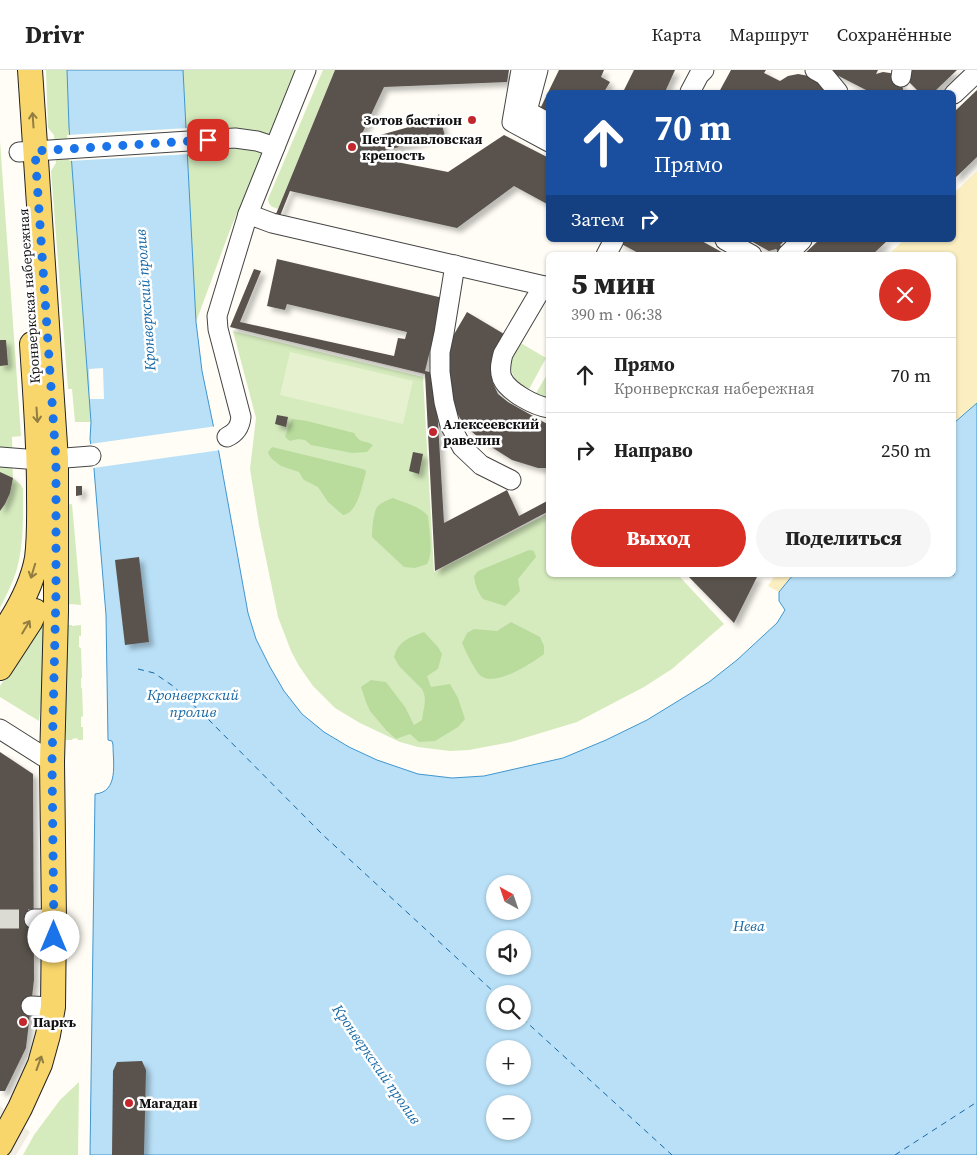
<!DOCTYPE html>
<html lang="ru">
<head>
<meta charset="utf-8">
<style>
  :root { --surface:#fff; --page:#f6f6f6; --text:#222; --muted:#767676; --line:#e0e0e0; --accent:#d93025 }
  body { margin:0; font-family:"Source Serif 4",serif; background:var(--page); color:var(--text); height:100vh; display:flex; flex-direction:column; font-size:19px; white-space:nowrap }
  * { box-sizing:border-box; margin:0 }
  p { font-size:16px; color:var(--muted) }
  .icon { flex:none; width:28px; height:28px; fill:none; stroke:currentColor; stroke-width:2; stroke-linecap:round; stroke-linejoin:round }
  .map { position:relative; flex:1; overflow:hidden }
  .sheet { position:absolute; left:546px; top:182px; width:410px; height:325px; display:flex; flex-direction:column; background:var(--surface); border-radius:8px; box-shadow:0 1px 4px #0004 }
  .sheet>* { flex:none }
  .hud { position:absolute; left:546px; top:20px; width:410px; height:152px; border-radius:8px; box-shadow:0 1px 4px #0004; background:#1a4fa0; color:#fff; overflow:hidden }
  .needle { width:32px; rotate:320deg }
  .tools { position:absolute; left:486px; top:805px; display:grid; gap:10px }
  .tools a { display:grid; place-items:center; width:45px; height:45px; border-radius:50%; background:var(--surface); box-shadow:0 1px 4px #0004; font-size:25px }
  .pin { position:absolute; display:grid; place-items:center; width:42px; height:42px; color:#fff; margin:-21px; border-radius:10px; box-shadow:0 2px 8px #0006 }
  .me { position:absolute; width:55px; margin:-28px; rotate:0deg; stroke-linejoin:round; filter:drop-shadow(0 0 4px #0008) }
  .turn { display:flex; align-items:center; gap:18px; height:105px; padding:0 25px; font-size:22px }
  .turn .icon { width:65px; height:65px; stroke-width:2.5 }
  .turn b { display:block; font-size:35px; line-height:42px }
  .then { display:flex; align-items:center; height:48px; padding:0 25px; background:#0003; gap:10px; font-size:19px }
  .round { display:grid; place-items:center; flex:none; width:52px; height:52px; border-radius:26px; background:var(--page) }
  .head { display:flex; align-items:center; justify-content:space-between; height:85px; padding:0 25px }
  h1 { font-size:30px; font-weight:800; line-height:38px }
  .primary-button { display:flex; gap:10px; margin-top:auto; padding:10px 25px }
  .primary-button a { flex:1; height:58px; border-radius:30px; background:var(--accent); color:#fff; font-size:20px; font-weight:800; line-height:58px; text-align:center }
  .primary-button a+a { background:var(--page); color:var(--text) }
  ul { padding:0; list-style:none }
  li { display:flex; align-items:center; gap:15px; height:75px; padding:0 25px; border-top:1px solid var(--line) }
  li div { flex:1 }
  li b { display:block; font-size:19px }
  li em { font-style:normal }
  header { display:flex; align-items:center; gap:30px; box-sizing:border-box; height:70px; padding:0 25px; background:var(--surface); border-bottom:1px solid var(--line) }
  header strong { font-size:24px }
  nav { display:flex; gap:28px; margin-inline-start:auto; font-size:18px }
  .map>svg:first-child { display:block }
</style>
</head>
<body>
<header>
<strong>Drivr</strong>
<nav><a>Карта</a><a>Маршрут</a><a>Сохранённые</a></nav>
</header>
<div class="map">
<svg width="977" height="1085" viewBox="0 0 977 1085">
  <defs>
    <filter id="shadow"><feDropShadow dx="4.5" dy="4.5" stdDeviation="2.5" flood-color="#0004"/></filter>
  </defs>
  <rect width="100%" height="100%" fill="#fffdf5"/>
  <g fill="#d5ebbd">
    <path d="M46 0H67L69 57 91 352H75L72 319H68L51 101 56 93 54 65 48 58Z"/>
    <path d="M183 0H297L230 160 196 252Z"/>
    <path d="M323 0H335L278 139C272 137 269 136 268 129Z"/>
    <path d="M0 71 21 366 12 367 13 408 21 415 23 419C23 447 24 475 16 502 12 514 6 526 0 538Z"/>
    <path d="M233 261 423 307 434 502 549 443V505H678L724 554 672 599 644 617 577 652 511 672 469 680 450 681 418 677 400 672 360 653 335 638 313 616 299 596 291 581 278 547 259 455 250 399 256 348Z"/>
    <path d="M519 272 546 288 528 321C507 305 507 294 519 272Z"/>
    <path d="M549 301V330L535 325Z"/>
    <path d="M72 434 81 535 70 534 68 536 67 555H72V556L81 555V566H79V577L81 578 82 608H81V618H82L83 646 81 647V657H83V670H78L77 668 72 669V670H66L64 435Z"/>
    <path d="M47 544 50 545 39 651 0 627V616Z"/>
    <path d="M79 1012 78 1085H23L34 1065 60 1030Z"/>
  </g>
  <g fill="#b9dc9c">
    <path d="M292 349 307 351 354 363C361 375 364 369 373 375L367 382 352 383 311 375 305 370 298 369 290 371 287 369 285 366Z"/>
    <path d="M272 377 363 399 365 400 366 402C362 415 358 443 343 445L328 432 318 417 306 411 303 409 299 402 281 396 272 389 269 385 268 382Z"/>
    <path d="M393 428C404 433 420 436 428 446 429 459 434 483 427 494L415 498 404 497 372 467C372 460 373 441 378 436 382 432 388 430 393 428Z"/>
    <path d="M529 480 534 481 536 487 518 509 520 521 505 536 483 529C478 522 475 516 474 506L478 501Z"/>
    <path d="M511 552 540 567 544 576V584C532 593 496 617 481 606 476 603 465 580 462 573L467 563 474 559 497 561Z"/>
    <path d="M424 562 438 577 442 584 438 599 427 606 431 617 450 614 458 628 465 649 458 657 435 671 419 672 410 664 396 669 386 660 370 641 366 632 361 617 371 610 386 612 405 637 414 655 422 650C423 639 428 630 422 619L399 596 394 587C399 570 409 568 424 562Z"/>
  </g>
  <g fill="#fbeec1">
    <path d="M977 101V333L954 353V185H888L904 170H954V123Z"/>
    <path d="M775 505H793L779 522 768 516Z"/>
  </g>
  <path fill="#e6f2cf" d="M290 282 413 311 403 354 280 325Z"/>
  <path fill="#f1ede2" d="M0 1036 30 1062 16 1085H0Z"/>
  <path fill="#b9e0f7" stroke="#3f96cf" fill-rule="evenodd" d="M67 0H183L196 252 202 301 219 383 248 543 256 569 270 597 284 621 302 644 324 662 349 677 377 690 418 704 452 708 484 706 563 688 606 670 647 650 709 612 737 590 777 553 785 540 779 531V522L793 505H954V353L977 333V1085H90L95 724C119 722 113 693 113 675L112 671 108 670 106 545 94 399 90 369 91 352 69 57ZM495 814H522V841H495ZM495 869H522V896H495ZM495 924H522V951H495ZM495 979H522V1006H495ZM495 1034H522V1061H495Z"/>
  <g fill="#fffdf5">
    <path d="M189 58 191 84 69 91 67 65Z"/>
    <path d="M103 298 104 329H90L89 299Z"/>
    <path d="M217 356 221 380 93 398 90 374Z"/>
  </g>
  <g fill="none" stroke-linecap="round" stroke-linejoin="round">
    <g stroke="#1768a6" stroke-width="1" stroke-dasharray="6 5" stroke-linecap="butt">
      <path d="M138 599 154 603 173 616 204 645 323 765 496 924"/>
      <path d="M522 948 672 1085"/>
      <path d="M895 1085 977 1032"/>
    </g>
  </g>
  <g fill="#5a524d" filter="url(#shadow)">
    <path d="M335 0H509L507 12 384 17 361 66 366 69 434 50 439 44 446 70 438 67 376 83 371 87 448 102 504 65 549 88V135L514 116 457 158 290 121 280 146 276 144Z"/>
    <path d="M559 0H604L601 7 610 12 604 22H549V48L538 43Z"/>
    <path d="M634 0H675L665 22H623Z"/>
    <path d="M731 0H766L764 3 780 11 788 6 798 4 809 6 818 11 826 22H719Z"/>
    <path d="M827 0H878L876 4 883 2 890 3 896 6 901 12 903 19V22H866V20Z"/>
    <path d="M909 0H957L934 22H919L903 6Z"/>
    <path d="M977 20V87L954 109V42Z"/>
    <path d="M614 170H700L727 185H642Z"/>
    <path d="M749 170H785L780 175 785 180 781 184 776 179 769 181Z"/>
    <path d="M819 170H888L872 185H803Z"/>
    <path d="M277 189 443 228 425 301 435 303 444 453 507 420 519 446 549 430V441L435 501 425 304 230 257 254 199 261 201 240 252 394 286 398 268 405 269 407 262 287 234 285 240 267 236Z"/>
    <path d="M467 242 504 264 495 280 491 294 492 311 498 324 508 332 549 355V398H538L512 390 485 373 464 355 451 333 445 301 453 266Z"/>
    <path d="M0 270H6L8 295 0 296Z"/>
    <path d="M277 345 288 347 286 357 275 354Z"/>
    <path d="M413 382 423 384 419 404 409 401Z"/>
    <path d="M0 402 13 408 10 423 5 434 0 441Z"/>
    <path d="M76 416H82V425L76 426Z"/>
    <path d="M139 487 149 572 125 575 115 490Z"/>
    <path d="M687 505H758L734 553Z"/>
    <path d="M0 682 33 704 34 910 26 978 5 1021H0Z"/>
    <path d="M142 991 146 1000 144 1085H112L113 1001 117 992Z"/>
  </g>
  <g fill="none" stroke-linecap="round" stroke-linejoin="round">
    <path stroke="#dbdad3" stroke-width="19" stroke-dasharray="19 9" stroke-linecap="butt" d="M0 849H34"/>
    <g stroke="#444" stroke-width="21">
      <g id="minor">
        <path d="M521 0 512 52 549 72"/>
        <path d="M538 0 527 41 549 53"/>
        <path d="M815 0 824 5 838 22"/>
        <path d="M901 7 902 0"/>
        <path d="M690 22 699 5 704 0"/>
        <path d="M954 24 977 2"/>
        <path d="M19 82 235 68 257 71 275 77"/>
        <path d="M248 144 272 153 549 217"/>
        <path d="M725 170 752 185"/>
        <path d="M606 185 614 170"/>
        <path d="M787 185 802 170"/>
        <path d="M455 195 444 263 440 282V302L444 332 450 355 462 377 481 395 511 410"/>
        <path d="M543 216 503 284C501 292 499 300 502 308 508 322 535 336 549 338"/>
        <path d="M227 367C236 363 240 357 241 347L218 259 217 246 248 144 306 0"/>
        <path d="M0 387 39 390 91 386"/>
        <path d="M0 659 52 692"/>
        <path d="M34 849H54"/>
        <path d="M31 936 53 937"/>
      </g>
    </g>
    <g stroke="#222" stroke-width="26">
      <g id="major">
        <path d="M0 567C16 544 32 516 37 488 40 465 39 442 39 419 39 370 35 322 32 274"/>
        <path d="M0 598 30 552 35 541"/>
        <path d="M0 1075 20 1038 40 994 48 965 53 937 54 849 52 692 56 542V390L30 0"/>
      </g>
    </g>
    <use href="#minor" stroke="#fff" stroke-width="19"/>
    <use href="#major" stroke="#f9d66b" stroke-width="24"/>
  </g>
  <defs><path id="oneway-shaft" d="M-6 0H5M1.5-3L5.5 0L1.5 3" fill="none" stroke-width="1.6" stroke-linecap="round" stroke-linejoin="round" transform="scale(1.25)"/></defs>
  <g stroke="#917d42">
    <use href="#oneway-shaft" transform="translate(33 50) rotate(-94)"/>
    <use href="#oneway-shaft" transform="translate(37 345) rotate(86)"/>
    <use href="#oneway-shaft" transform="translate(33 501) rotate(107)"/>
    <use href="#oneway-shaft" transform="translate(26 557) rotate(-59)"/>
    <use href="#oneway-shaft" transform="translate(39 993) rotate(-70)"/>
  </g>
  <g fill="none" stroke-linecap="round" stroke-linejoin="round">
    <path stroke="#1a73e8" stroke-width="9" stroke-dasharray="0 16.2" d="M54 867 52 692 56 523V390L35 81 208 70"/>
  </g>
  <g fill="#c4262e" stroke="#fff" stroke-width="2">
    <circle cx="472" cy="50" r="5"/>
    <circle cx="352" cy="77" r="5"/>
    <circle cx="433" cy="362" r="5"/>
    <circle cx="23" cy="952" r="5"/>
    <circle cx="129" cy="1033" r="5"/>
  </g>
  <g text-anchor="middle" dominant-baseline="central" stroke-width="5" stroke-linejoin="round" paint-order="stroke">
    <g font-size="14" font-weight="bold" fill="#111" stroke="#fff" text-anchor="start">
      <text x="462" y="50" text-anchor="end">Зотов бастион</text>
      <text x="362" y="69">Петропавловская<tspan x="362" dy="16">крепость</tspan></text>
      <text x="443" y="354">Алексеевский<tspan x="443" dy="16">равелин</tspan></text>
      <text x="33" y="952">Паркъ</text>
      <text x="139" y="1033">Магадан</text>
    </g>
    <g font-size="14" fill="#111" stroke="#fff">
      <text transform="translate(29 226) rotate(-94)">Кронверкская набережная</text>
    </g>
    <g font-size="15" font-style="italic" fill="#1768a6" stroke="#fff">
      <text transform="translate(145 230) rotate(-94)">Кронверкский пролив</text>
      <text x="193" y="624">Кронверкский<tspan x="193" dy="17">пролив</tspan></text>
      <text x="749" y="855">Нева</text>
      <text transform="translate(377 994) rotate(55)">Кронверкский пролив</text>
    </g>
  </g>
</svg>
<div class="tools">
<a><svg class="needle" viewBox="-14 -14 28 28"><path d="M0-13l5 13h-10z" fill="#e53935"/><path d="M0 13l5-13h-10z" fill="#767676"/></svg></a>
<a><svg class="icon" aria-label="sound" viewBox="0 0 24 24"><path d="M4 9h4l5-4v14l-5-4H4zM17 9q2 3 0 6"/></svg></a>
<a><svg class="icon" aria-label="search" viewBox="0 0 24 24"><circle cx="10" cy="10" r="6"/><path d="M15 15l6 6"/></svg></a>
<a>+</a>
<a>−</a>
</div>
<div class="pin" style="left:208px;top:70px;background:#d93025"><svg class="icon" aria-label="arrive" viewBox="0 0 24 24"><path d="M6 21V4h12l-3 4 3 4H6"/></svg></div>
<svg class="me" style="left:54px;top:867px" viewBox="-20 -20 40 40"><circle r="19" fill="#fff"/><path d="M0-13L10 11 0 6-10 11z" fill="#1a73e8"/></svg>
<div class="hud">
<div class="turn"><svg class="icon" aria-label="ahead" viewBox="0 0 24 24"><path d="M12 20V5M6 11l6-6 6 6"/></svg><div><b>70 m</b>Прямо</div></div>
<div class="then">Затем<svg class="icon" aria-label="right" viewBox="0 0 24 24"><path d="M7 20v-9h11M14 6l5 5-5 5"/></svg></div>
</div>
<section class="sheet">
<div class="head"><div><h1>5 мин</h1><p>390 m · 06:38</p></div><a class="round" style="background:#d93025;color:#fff"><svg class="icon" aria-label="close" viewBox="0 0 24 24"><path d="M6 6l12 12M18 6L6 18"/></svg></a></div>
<ul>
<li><svg class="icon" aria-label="ahead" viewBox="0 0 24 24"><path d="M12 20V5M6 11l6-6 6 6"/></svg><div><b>Прямо</b><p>Кронверкская набережная</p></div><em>70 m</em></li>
<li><svg class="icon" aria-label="right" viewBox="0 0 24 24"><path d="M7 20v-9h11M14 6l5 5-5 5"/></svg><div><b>Направо</b></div><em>250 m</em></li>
</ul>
<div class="primary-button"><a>Выход</a><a>Поделиться</a></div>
</section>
</div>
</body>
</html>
